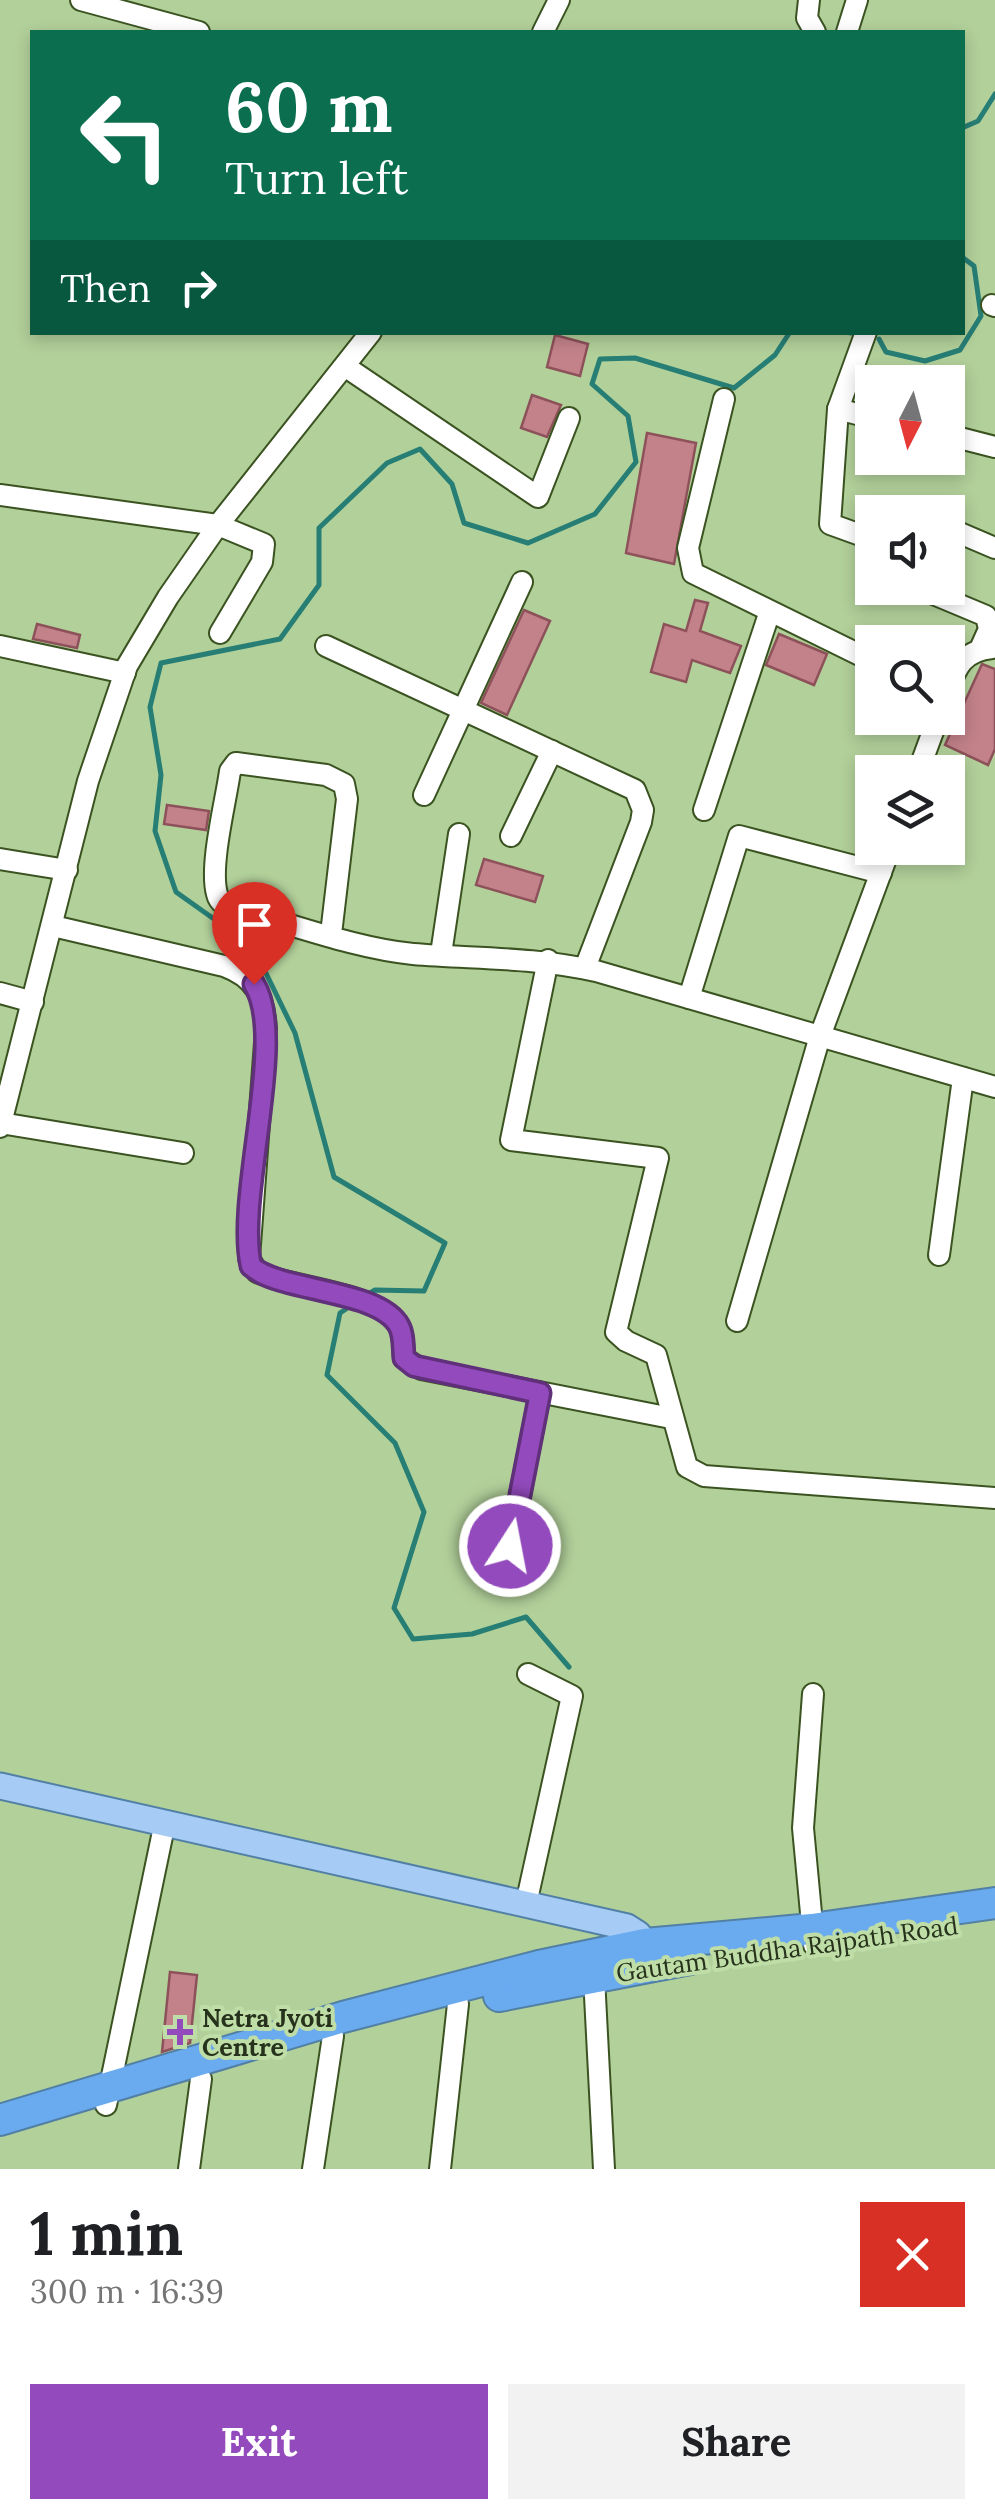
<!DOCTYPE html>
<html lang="en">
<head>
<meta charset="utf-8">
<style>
  :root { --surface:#fff; --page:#f2f2f2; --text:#202124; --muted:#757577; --accent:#934abc }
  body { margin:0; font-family:Lora,serif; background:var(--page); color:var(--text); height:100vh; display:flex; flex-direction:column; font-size:38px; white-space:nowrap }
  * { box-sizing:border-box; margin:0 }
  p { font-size:32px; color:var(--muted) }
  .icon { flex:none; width:55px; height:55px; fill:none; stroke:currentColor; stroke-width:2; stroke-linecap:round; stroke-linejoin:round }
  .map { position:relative; height:2169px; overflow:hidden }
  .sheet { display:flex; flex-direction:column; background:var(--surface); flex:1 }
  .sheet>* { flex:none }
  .hud { position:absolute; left:30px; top:30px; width:935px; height:305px; border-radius:0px; box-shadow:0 5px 15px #0003; background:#0b6e4f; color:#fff; overflow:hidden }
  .needle { width:65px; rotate:186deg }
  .controls { position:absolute; left:855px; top:365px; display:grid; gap:20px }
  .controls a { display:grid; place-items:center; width:110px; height:110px; border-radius:0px; background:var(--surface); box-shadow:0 5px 15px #0003; font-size:50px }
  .pin { position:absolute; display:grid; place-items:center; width:85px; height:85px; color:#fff; margin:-102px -42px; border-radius:50% 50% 50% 0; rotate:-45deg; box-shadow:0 0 10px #0007 }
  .pin .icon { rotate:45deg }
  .me { position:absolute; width:110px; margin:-55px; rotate:11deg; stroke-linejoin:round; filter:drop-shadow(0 0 8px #0008) }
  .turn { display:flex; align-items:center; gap:35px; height:210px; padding:0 30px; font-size:45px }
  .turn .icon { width:130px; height:130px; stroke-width:2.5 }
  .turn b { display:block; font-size:70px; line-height:85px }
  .then { display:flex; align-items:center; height:95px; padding:0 30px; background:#0003; gap:20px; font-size:38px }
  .round { display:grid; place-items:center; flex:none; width:105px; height:105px; border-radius:0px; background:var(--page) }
  .head { display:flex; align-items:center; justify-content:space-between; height:170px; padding:0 30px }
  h1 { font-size:60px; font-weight:700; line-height:75px }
  .primary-button { display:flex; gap:20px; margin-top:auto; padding:20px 30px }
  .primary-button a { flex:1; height:115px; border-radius:0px; background:var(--accent); color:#fff; font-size:40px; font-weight:700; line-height:115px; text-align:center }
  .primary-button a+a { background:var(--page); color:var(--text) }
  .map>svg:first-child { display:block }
</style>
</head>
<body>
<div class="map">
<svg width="995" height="2169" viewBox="0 0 995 2169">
  <rect width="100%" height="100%" fill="#b2d09a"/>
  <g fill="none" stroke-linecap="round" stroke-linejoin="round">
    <g stroke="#277e75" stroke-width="5">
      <path d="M962 128 978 121 995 94"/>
      <path d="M846 332 851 333"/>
      <path d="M879 339 886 352 925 361 960 350 981 316 974 266 962 257"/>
      <path d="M365 1296 375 1290 424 1291 445 1243 334 1177 295 1033 263 967 214 919 176 892 155 831 161 775 150 707 161 663 280 639 319 585V528L387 463 420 449 452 484 464 523 528 543 595 514 636 462 628 416 592 384 600 359 635 358 734 388 775 355 790 332"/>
      <path d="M352 1305 340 1313 327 1375 395 1443 424 1512 394 1608 413 1639 472 1634 526 1617 569 1667"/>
    </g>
  </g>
  <g fill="#c3828a" stroke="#8d515a" stroke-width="2.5">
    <path d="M555 335 588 344 580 376 547 367Z"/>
    <path d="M532 395 561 405 547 437 521 428Z"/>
    <path d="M647 433 696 443 674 564 626 553Z"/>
    <path d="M695 600 708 603 700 631 741 646 730 673 692 660 686 682 651 672 664 624 686 631Z"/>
    <path d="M524 610 550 621 507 715 481 703Z"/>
    <path d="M37 624 80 635 77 648 33 639Z"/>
    <path d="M779 634 827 654 814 685 766 665Z"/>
    <path d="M982 664 995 669V749L988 765 945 745Z"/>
    <path d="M167 805 209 811 206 830 164 824Z"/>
    <path d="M484 859 543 876 535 902 476 885Z"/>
    <path d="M170 1972 197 1975 190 2043 162 2052Z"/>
  </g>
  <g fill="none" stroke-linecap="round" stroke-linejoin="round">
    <g stroke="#3a5321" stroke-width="24">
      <g id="minor">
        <path d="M81 0 199 32"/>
        <path d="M809 0 807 18 815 32"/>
        <path d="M543 32 559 0"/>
        <path d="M847 32 857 0"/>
        <path d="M992 305 995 306"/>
        <path d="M346 367 538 497 569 418"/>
        <path d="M724 399 688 548 693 573 872 661"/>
        <path d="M838 409 866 332"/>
        <path d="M872 418 838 409 830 524 866 537 872 573"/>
        <path d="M948 435 995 447"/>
        <path d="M0 495 218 525 264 544 262 562 220 633"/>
        <path d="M948 528 995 548"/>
        <path d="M919 588 986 616 989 629 980 649"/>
        <path d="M0 646 125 673"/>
        <path d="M326 646 635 790 643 810 641 822 585 968"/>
        <path d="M948 691C956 667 963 651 992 648"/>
        <path d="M918 772 938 718"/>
        <path d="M424 795 522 582"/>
        <path d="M704 810 769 614"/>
        <path d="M511 836 552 751"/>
        <path d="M0 859 67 870"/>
        <path d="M53 926 224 966C256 978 264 996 266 1029L249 1258 257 1272C290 1288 380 1292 399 1326 404 1335 403 1348 404 1358L421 1369 671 1418"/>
        <path d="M331 934 347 799 344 784 326 775 236 763 230 771C226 801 209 866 217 894 219 903 226 906 235 909 292 924 354 948 413 954 475 959 534 957 596 971L995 1087"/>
        <path d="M441 954 459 834"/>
        <path d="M548 960 511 1140 658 1158 616 1332 626 1341 656 1355 687 1467 704 1476 995 1498"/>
        <path d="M0 993 33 1002"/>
        <path d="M689 998 739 836 881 873"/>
        <path d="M1 1123 183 1153"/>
        <path d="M0 1127 88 781 127 666 168 597 218 525 371 332"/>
        <path d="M939 1255 963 1078"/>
        <path d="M737 1321 820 1036 890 848"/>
        <path d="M510 1546 540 1393"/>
        <path d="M813 1694 803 1828 814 1945"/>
        <path d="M526 1904 572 1696 528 1674"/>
        <path d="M594 1977 604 2169"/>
        <path d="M106 2105 165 1822"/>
        <path d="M189 2169 201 2079"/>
        <path d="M313 2169 333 2036"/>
        <path d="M440 2169 458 2004"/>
      </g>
    </g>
    <g stroke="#5280a5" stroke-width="29">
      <path id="major" d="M0 1786 627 1927 638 1934 654 1954"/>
    </g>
    <g stroke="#5280a5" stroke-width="34">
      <g id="highway">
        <path d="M499 1996 690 1959"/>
        <path d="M0 2120 343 2017 539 1966 645 1944 812 1929 995 1903"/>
      </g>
    </g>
    <use href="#minor" stroke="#fff" stroke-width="20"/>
    <use href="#major" stroke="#a6ccf5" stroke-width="25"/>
    <use href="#highway" stroke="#6aaaef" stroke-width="30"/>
  </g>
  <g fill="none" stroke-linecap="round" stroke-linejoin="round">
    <g stroke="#60307a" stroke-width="25">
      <path id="route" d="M254 984C288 1039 235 1196 251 1266 279 1292 379 1289 399 1326 404 1335 403 1348 404 1358L414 1366 540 1393 510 1546"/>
    </g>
    <use href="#route" stroke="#934abc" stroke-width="18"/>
  </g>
  <path fill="#934abc" stroke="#bfdda6" stroke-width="4" d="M175 2017h10v10h10v10h-10v10h-10v-10h-10v-10h10z"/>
  <g text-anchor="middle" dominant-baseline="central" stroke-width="8" stroke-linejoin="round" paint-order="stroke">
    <g font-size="25" fill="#26321c" stroke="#bfdda6">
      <text transform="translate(787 1949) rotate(-8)">Gautam Buddha Rajpath Road</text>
    </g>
    <g font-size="25" font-weight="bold" fill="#26321c" stroke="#bfdda6" text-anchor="start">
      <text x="202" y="2018">Netra Jyoti<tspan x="202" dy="29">Centre</tspan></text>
    </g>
  </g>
</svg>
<div class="controls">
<a><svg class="needle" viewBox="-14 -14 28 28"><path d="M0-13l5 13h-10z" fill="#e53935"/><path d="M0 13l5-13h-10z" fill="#757577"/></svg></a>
<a><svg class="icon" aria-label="sound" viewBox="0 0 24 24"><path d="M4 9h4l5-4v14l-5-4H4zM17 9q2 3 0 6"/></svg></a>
<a><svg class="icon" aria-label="search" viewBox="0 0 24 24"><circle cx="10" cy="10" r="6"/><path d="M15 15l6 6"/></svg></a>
<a><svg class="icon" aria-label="layers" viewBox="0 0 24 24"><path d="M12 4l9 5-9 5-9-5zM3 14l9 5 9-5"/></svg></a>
</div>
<div class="pin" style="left:254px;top:984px;background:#d93025"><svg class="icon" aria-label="arrive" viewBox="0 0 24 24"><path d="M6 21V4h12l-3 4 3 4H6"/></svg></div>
<svg class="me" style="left:510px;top:1546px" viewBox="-20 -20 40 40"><circle r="17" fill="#934abc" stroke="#fff" stroke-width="3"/><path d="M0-11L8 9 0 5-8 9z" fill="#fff"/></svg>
<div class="hud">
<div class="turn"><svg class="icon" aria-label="left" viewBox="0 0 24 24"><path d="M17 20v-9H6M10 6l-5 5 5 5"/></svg><div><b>60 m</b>Turn left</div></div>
<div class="then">Then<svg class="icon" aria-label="right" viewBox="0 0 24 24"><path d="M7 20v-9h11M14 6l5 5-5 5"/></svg></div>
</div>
</div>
<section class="sheet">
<div class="head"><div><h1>1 min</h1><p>300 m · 16:39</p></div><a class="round" style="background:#d93025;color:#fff"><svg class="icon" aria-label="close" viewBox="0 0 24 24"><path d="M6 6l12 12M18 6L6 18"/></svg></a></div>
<div class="primary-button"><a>Exit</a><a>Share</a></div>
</section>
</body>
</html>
